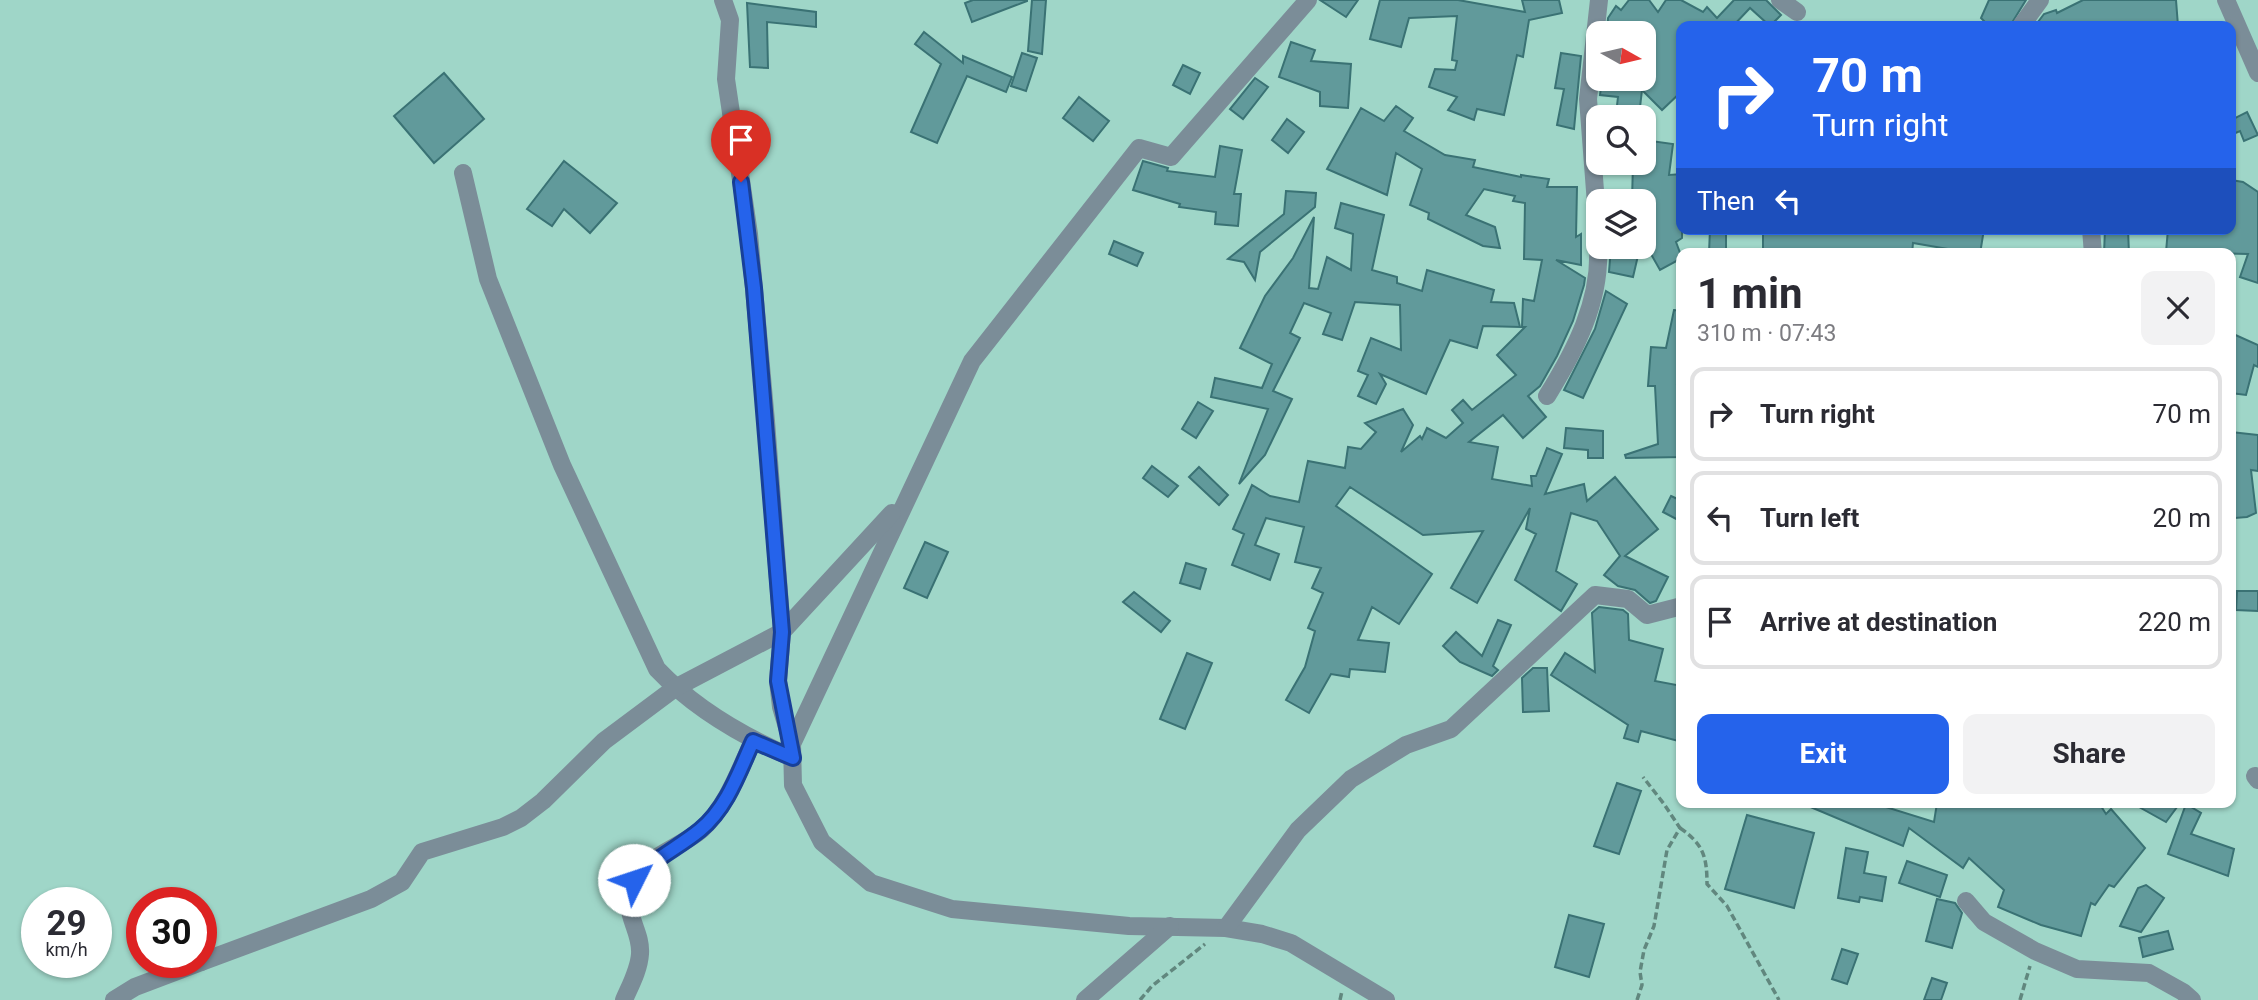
<!DOCTYPE html>
<html lang="en">
<head>
<meta charset="utf-8">
<style>
  :root { --surface:#fff; --page:#f2f2f3; --text:#2b2b33; --muted:#7c7c81; --line:#e1e1e2; --accent:#2563eb }
  body { margin:0; font-family:Roboto,sans-serif; background:var(--page); color:var(--text); height:100vh; display:flex; flex-direction:column; font-size:26px; white-space:nowrap }
  * { box-sizing:border-box; margin:0 }
  p { font-size:23px; color:var(--muted) }
  .icon { flex:none; width:38px; height:38px; fill:none; stroke:currentColor; stroke-width:2; stroke-linecap:round; stroke-linejoin:round }
  .map { position:relative; flex:1; overflow:hidden }
  .details { position:absolute; left:1676px; top:248px; width:560px; height:560px; display:flex; flex-direction:column; background:var(--surface); border-radius:14px; box-shadow:0 2px 5px #0004 }
  .details>* { flex:none }
  .top-card { position:absolute; left:1676px; top:21px; width:560px; height:214px; border-radius:14px; box-shadow:0 2px 5px #0004; background:#2563eb; color:#fff; overflow:hidden }
  .needle { width:46px; rotate:98deg }
  .tools { position:absolute; left:1586px; top:21px; display:grid; gap:14px }
  .tools a { display:grid; place-items:center; width:70px; height:70px; border-radius:14px; background:var(--surface); box-shadow:0 2px 5px #0004; font-size:35px }
  .speed { position:absolute; left:21px; top:887px; display:flex; gap:14px; font-size:35px; font-weight:700; text-align:center }
  .speed>* { display:grid; place-content:center; width:91px; height:91px; border-radius:50%; background:var(--surface); box-shadow:0 2px 5px #0004; line-height:1 }
  .speed small { font-size:18px; font-weight:400 }
  .speed .limit { border:10px solid #d22; background:#fff; color:#111 }
  .pin { position:absolute; display:grid; place-items:center; width:60px; height:60px; color:#fff; margin:-72px -30px; border-radius:50% 50% 50% 0; rotate:-45deg; box-shadow:0 0 7px #0007 }
  .pin .icon { rotate:45deg }
  .me { position:absolute; width:77px; margin:-38px; rotate:49deg; stroke-linejoin:round; filter:drop-shadow(0 0 5px #0008) }
  .turn { display:flex; align-items:center; gap:24px; height:147px; padding:0 21px; font-size:32px }
  .turn .icon { width:91px; height:91px; stroke-width:2.5 }
  .turn b { display:block; font-size:49px; line-height:60px }
  .then { display:flex; align-items:center; height:66px; padding:0 21px; background:#0003; gap:14px; font-size:26px }
  .round { display:grid; place-items:center; flex:none; width:74px; height:74px; border-radius:14px; background:var(--page) }
  .headline { display:flex; align-items:center; justify-content:space-between; height:119px; padding:0 21px }
  h1 { font-size:42px; font-weight:700; line-height:52px }
  .action { display:flex; gap:14px; margin-top:auto; padding:14px 21px }
  .action a { flex:1; height:80px; border-radius:14px; background:var(--accent); color:#fff; font-size:28px; font-weight:700; line-height:80px; text-align:center }
  .action a+a { background:var(--page); color:var(--text) }
  ul { padding:0; list-style:none }
  li { display:flex; align-items:center; gap:21px; height:94px; margin:0 14px 10px; padding:0 7px; border:4px solid var(--line); border-radius:14px }
  li div { flex:1 }
  li b { display:block; font-size:26px }
  li em { font-style:normal }
  .map>svg:first-child { display:block }
</style>
</head>
<body>
<div class="map">
<svg width="2258" height="1000" viewBox="0 0 2258 1000">
  <rect width="100%" height="100%" fill="#9fd6c8"/>
  <g fill="#619a9b" stroke="#3a7274" stroke-width="2">
    <path d="M973 0H1027V1L972 22 965 3Z"/>
    <path d="M1032 0H1046L1042 54 1028 51Z"/>
    <path d="M1320 0H1358L1346 17Z"/>
    <path d="M1380 0H1458L1525 12 1522 0H1559L1562 13 1529 20 1523 57 1517 55 1504 115 1477 109 1474 120 1448 110 1457 97 1429 87 1435 69 1455 70 1457 61 1452 60 1457 16 1409 18 1401 47 1370 39Z"/>
    <path d="M1629 0H1649L1658 12 1666 0H1681L1703 12 1707 7 1717 18 1734 0H1766L1781 15 1770 26 1750 8 1733 26H1682V91L1662 110 1642 90 1639 116 1616 114 1618 97 1600 95 1602 79H1643V33H1607L1608 18 1616 6 1621 10Z"/>
    <path d="M1989 0H2026L2010 26H1989L1981 18Z"/>
    <path d="M2083 0H2176L2178 26H2035L2044 14 2056 10 2057 13Z"/>
    <path d="M747 3 816 12V27L767 22 768 68 750 67Z"/>
    <path d="M924 32 963 63V56L1012 77 1006 92 967 76 937 143 911 132 941 64 915 44Z"/>
    <path d="M1291 42 1315 50 1311 61 1351 64 1348 108 1320 106V92L1279 77Z"/>
    <path d="M1022 53 1037 58 1026 91 1011 86Z"/>
    <path d="M1561 53 1581 56 1574 129 1557 125 1564 89 1555 88Z"/>
    <path d="M1183 65 1200 73 1190 94 1173 85Z"/>
    <path d="M444 73 484 119 434 163 394 116Z"/>
    <path d="M1255 78 1268 87 1243 119 1230 109Z"/>
    <path d="M1079 97 1109 121 1093 141 1063 118Z"/>
    <path d="M1396 106 1413 118 1404 131 1445 155 1475 160 1473 167 1521 177V175L1549 179 1547 187H1577L1576 237 1581 234V265L1556 260 1585 278 1584 285 1573 321 1557 356 1540 386 1528 396 1546 417 1523 438 1503 415 1469 442 1498 447 1492 479 1532 486 1531 476H1536L1547 448 1562 454 1545 494 1584 484 1587 501 1615 477 1658 529 1625 556 1668 577 1656 601 1650 603 1635 590 1618 586 1604 575 1620 556 1597 521 1571 513 1556 571 1577 584 1561 611 1515 580 1536 534 1526 529 1530 508 1477 603 1451 588 1483 531 1423 535 1350 487 1336 506 1432 574 1399 624 1372 607 1358 640 1389 643 1385 672 1350 669 1349 677 1331 674 1309 713 1286 700 1305 667 1315 631 1308 628 1323 593 1312 588 1321 568 1295 562 1304 527 1266 518 1255 545 1279 554 1270 580 1232 565 1244 534 1233 529 1252 485 1270 496 1299 502 1308 461 1345 468 1348 447 1361 449 1376 432 1365 423 1403 409 1413 425 1401 452 1420 436 1422 439 1427 428 1446 438 1463 423 1452 410 1463 400 1472 410 1516 375 1497 355 1525 327H1522L1523 299 1534 301 1542 260 1524 259 1525 203 1513 201 1515 196 1484 189 1466 215 1495 227 1500 248 1483 246 1428 219 1429 213 1410 205 1422 169 1396 153 1387 195 1327 169 1361 108 1384 121Z"/>
    <path d="M2247 112 2258 135 2244 141 2240 131 2231 135V120Z"/>
    <path d="M1287 119 1304 132 1288 153 1272 140Z"/>
    <path d="M1651 141 1673 144 1669 175 1682 174V238L1676 242 1682 258 1660 270 1643 240V201H1632L1633 163H1649Z"/>
    <path d="M1220 146 1242 150 1234 194H1241L1238 226 1215 224 1216 212 1179 207 1180 204 1133 190 1143 161 1168 168 1167 171 1215 177Z"/>
    <path d="M564 161 617 203 590 233 564 209 552 226 527 209Z"/>
    <path d="M2231 180 2243 182 2258 192V283L2240 277 2248 254 2166 252 2168 229H2231Z"/>
    <path d="M1286 191 1316 193 1315 207 1260 252 1255 280 1244 262 1228 259 1284 214Z"/>
    <path d="M1341 203 1384 215 1372 270 1397 277V283L1422 291 1427 270 1494 290 1491 302 1514 303 1520 327 1483 326 1477 348 1450 340 1426 394 1380 374 1386 384 1376 404 1358 396 1368 375 1358 371 1371 338 1401 350 1400 305 1355 302 1342 340 1323 334 1331 313 1304 303 1290 333 1300 338 1273 391 1292 399 1265 455 1239 484 1268 409 1211 397 1215 378 1262 388 1272 364 1240 348 1265 296 1293 258 1314 217 1309 288 1318 289 1327 257 1351 270 1353 234 1335 228Z"/>
    <path d="M1710 229H1726V254L1709 253Z"/>
    <path d="M1763 229H1984L1980 254H1953L1954 250 1913 243 1912 254H1763Z"/>
    <path d="M2105 229H2128L2129 254H2104Z"/>
    <path d="M1114 241 1143 253 1137 266 1109 254Z"/>
    <path d="M1611 247H1640L1633 277 1609 272Z"/>
    <path d="M1606 291 1627 304 1583 398 1564 390 1595 329Z"/>
    <path d="M1674 310 1682 311 1677 384H1682V457L1626 458 1625 455 1658 444 1655 386H1648L1651 347 1666 348Z"/>
    <path d="M2231 333 2258 345V367L2254 365 2246 395 2231 393Z"/>
    <path d="M1198 402 1213 411 1196 438 1182 429Z"/>
    <path d="M1566 428 1603 431V458H1588V450L1564 448Z"/>
    <path d="M2231 432 2258 435V471L2251 470 2256 513 2247 517 2235 518 2231 482Z"/>
    <path d="M1152 466 1178 486 1168 497 1143 478Z"/>
    <path d="M1199 467 1228 495 1219 505 1189 477Z"/>
    <path d="M1671 496 1682 501V522L1663 512Z"/>
    <path d="M925 542 948 552 927 598 904 588Z"/>
    <path d="M1186 563 1206 569 1200 589 1180 583Z"/>
    <path d="M2237 591H2258V611L2236 610Z"/>
    <path d="M1134 592 1170 621 1161 632 1123 602Z"/>
    <path d="M1599 607 1623 610 1628 614 1629 640 1663 649 1655 681 1682 686V742L1641 731 1638 742 1624 738 1628 725 1551 675 1565 653 1595 672 1592 613Z"/>
    <path d="M1498 620 1511 625 1493 666 1498 670 1492 676 1460 662 1443 646 1456 632 1482 656Z"/>
    <path d="M1187 653 1212 663 1185 729 1160 719Z"/>
    <path d="M1533 668H1547L1549 711 1523 712 1522 678Z"/>
    <path d="M1617 783 1641 791 1619 854 1594 846Z"/>
    <path d="M1801 803H1873L1934 822 1937 803H2099L2106 814 2111 809 2145 848 2114 887 2109 885 2095 905 2091 903 2081 936 2041 925 1998 907 2004 890 1969 858 1963 868 1909 828 1903 846Z"/>
    <path d="M2132 803H2180L2166 822Z"/>
    <path d="M2186 804 2201 813 2191 834 2234 849 2228 876 2168 854Z"/>
    <path d="M1747 815 1814 833 1794 908 1725 889Z"/>
    <path d="M1846 848 1868 852 1864 873 1886 877 1882 901 1860 897 1859 902 1838 898Z"/>
    <path d="M1907 861 1947 875 1940 897 1899 883Z"/>
    <path d="M2146 885 2164 898 2141 932 2120 926 2138 888Z"/>
    <path d="M1937 899 1955 903 1962 913 1952 948 1926 941Z"/>
    <path d="M1569 915 1604 924 1589 977 1555 967Z"/>
    <path d="M2168 931 2173 949 2143 957 2139 938Z"/>
    <path d="M1842 949 1858 954 1847 984 1832 979Z"/>
    <path d="M1932 978 1947 983 1941 1000H1924Z"/>
  </g>
  <g fill="none" stroke-linecap="round" stroke-linejoin="round">
    <g stroke="#61877e" stroke-width="3.5" stroke-dasharray="7 3.5" stroke-linecap="butt">
      <path d="M1680 828C1703 844 1707 856 1707 884L1727 906 1779 1000"/>
      <path d="M1140 1000 1152 986 1205 944"/>
      <path d="M1340 1000 1342 991"/>
      <path d="M1637 1000 1642 985 1640 972 1644 950 1654 926 1667 850 1680 828 1664 804 1643 777"/>
      <path d="M2020 1000 2030 966"/>
    </g>
    <g stroke="#7b8d98" stroke-width="18">
      <path d="M723 0 730 20 726 79 749 234 766 421 782 632 778 681 781 707 792 744"/>
      <path d="M1308 0 1171 157 1139 148 972 361 792 744 793 785 822 842 871 883 952 909 1129 926 1226 928 1262 934 1291 943 1386 1000"/>
      <path d="M1780 0 1797 12"/>
      <path d="M2226 0 2258 73"/>
      <path d="M2021 26 2040 0"/>
      <path d="M463 173 488 279 562 465 657 669C694 708 744 737 793 758"/>
      <path d="M2091 229 2093 254"/>
      <path d="M1598 230 1588 99 1599 0"/>
      <path d="M1547 396C1575 351 1601 301 1598 247"/>
      <path d="M2255 776 2258 780"/>
      <path d="M1966 901 1984 922 2035 951 2077 969 2149 973 2183 992 2192 1000"/>
      <path d="M1226 928 1298 830 1351 779 1406 745 1451 729 1595 595 1628 599 1647 615 1682 606"/>
      <path d="M201 962 371 899 402 882 422 852 503 827 521 818 543 801 604 741 675 688 782 632 892 513"/>
      <path d="M114 1000 135 987 201 962"/>
      <path d="M624 1000C630 986 639 970 640 954 642 928 619 912 634 881 646 856 682 847 702 829 727 806 739 771 753 741"/>
      <path d="M1085 1000 1170 926"/>
    </g>
  </g>
  <g fill="none" stroke-linecap="round" stroke-linejoin="round">
    <g stroke="#184099" stroke-width="18">
      <path id="route" d="M634 880C653 859 678 848 700 830 727 808 739 772 753 741L793 758 778 681 782 632 754 288 741 182"/>
    </g>
    <use href="#route" stroke="#2563eb" stroke-width="12"/>
  </g>
</svg>
<div class="tools">
<a><svg class="needle" viewBox="-14 -14 28 28"><path d="M0-13l5 13h-10z" fill="#e53935"/><path d="M0 13l5-13h-10z" fill="#7c7c81"/></svg></a>
<a><svg class="icon" aria-label="search" viewBox="0 0 24 24"><circle cx="10" cy="10" r="6"/><path d="M15 15l6 6"/></svg></a>
<a><svg class="icon" aria-label="layers" viewBox="0 0 24 24"><path d="M12 4l9 5-9 5-9-5zM3 14l9 5 9-5"/></svg></a>
</div>
<div class="speed"><div>29<small>km/h</small></div><div class="limit">30</div></div>
<div class="pin" style="left:741px;top:182px;background:#d93025"><svg class="icon" aria-label="arrive" viewBox="0 0 24 24"><path d="M6 21V4h12l-3 4 3 4H6"/></svg></div>
<svg class="me" style="left:634px;top:880px" viewBox="-20 -20 40 40"><circle r="19" fill="#fff"/><path d="M0-13L10 11 0 6-10 11z" fill="#2563eb"/></svg>
<div class="top-card">
<div class="turn"><svg class="icon" aria-label="right" viewBox="0 0 24 24"><path d="M7 20v-9h11M14 6l5 5-5 5"/></svg><div><b>70 m</b>Turn right</div></div>
<div class="then">Then<svg class="icon" aria-label="left" viewBox="0 0 24 24"><path d="M17 20v-9H6M10 6l-5 5 5 5"/></svg></div>
</div>
<section class="details">
<div class="headline"><div><h1>1 min</h1><p>310 m · 07:43</p></div><a class="round"><svg class="icon" aria-label="close" viewBox="0 0 24 24"><path d="M6 6l12 12M18 6L6 18"/></svg></a></div>
<ul>
<li><svg class="icon" aria-label="right" viewBox="0 0 24 24"><path d="M7 20v-9h11M14 6l5 5-5 5"/></svg><div><b>Turn right</b></div><em>70 m</em></li>
<li><svg class="icon" aria-label="left" viewBox="0 0 24 24"><path d="M17 20v-9H6M10 6l-5 5 5 5"/></svg><div><b>Turn left</b></div><em>20 m</em></li>
<li><svg class="icon" aria-label="arrive" viewBox="0 0 24 24"><path d="M6 21V4h12l-3 4 3 4H6"/></svg><div><b>Arrive at destination</b></div><em>220 m</em></li>
</ul>
<div class="action"><a>Exit</a><a>Share</a></div>
</section>
</div>
</body>
</html>
